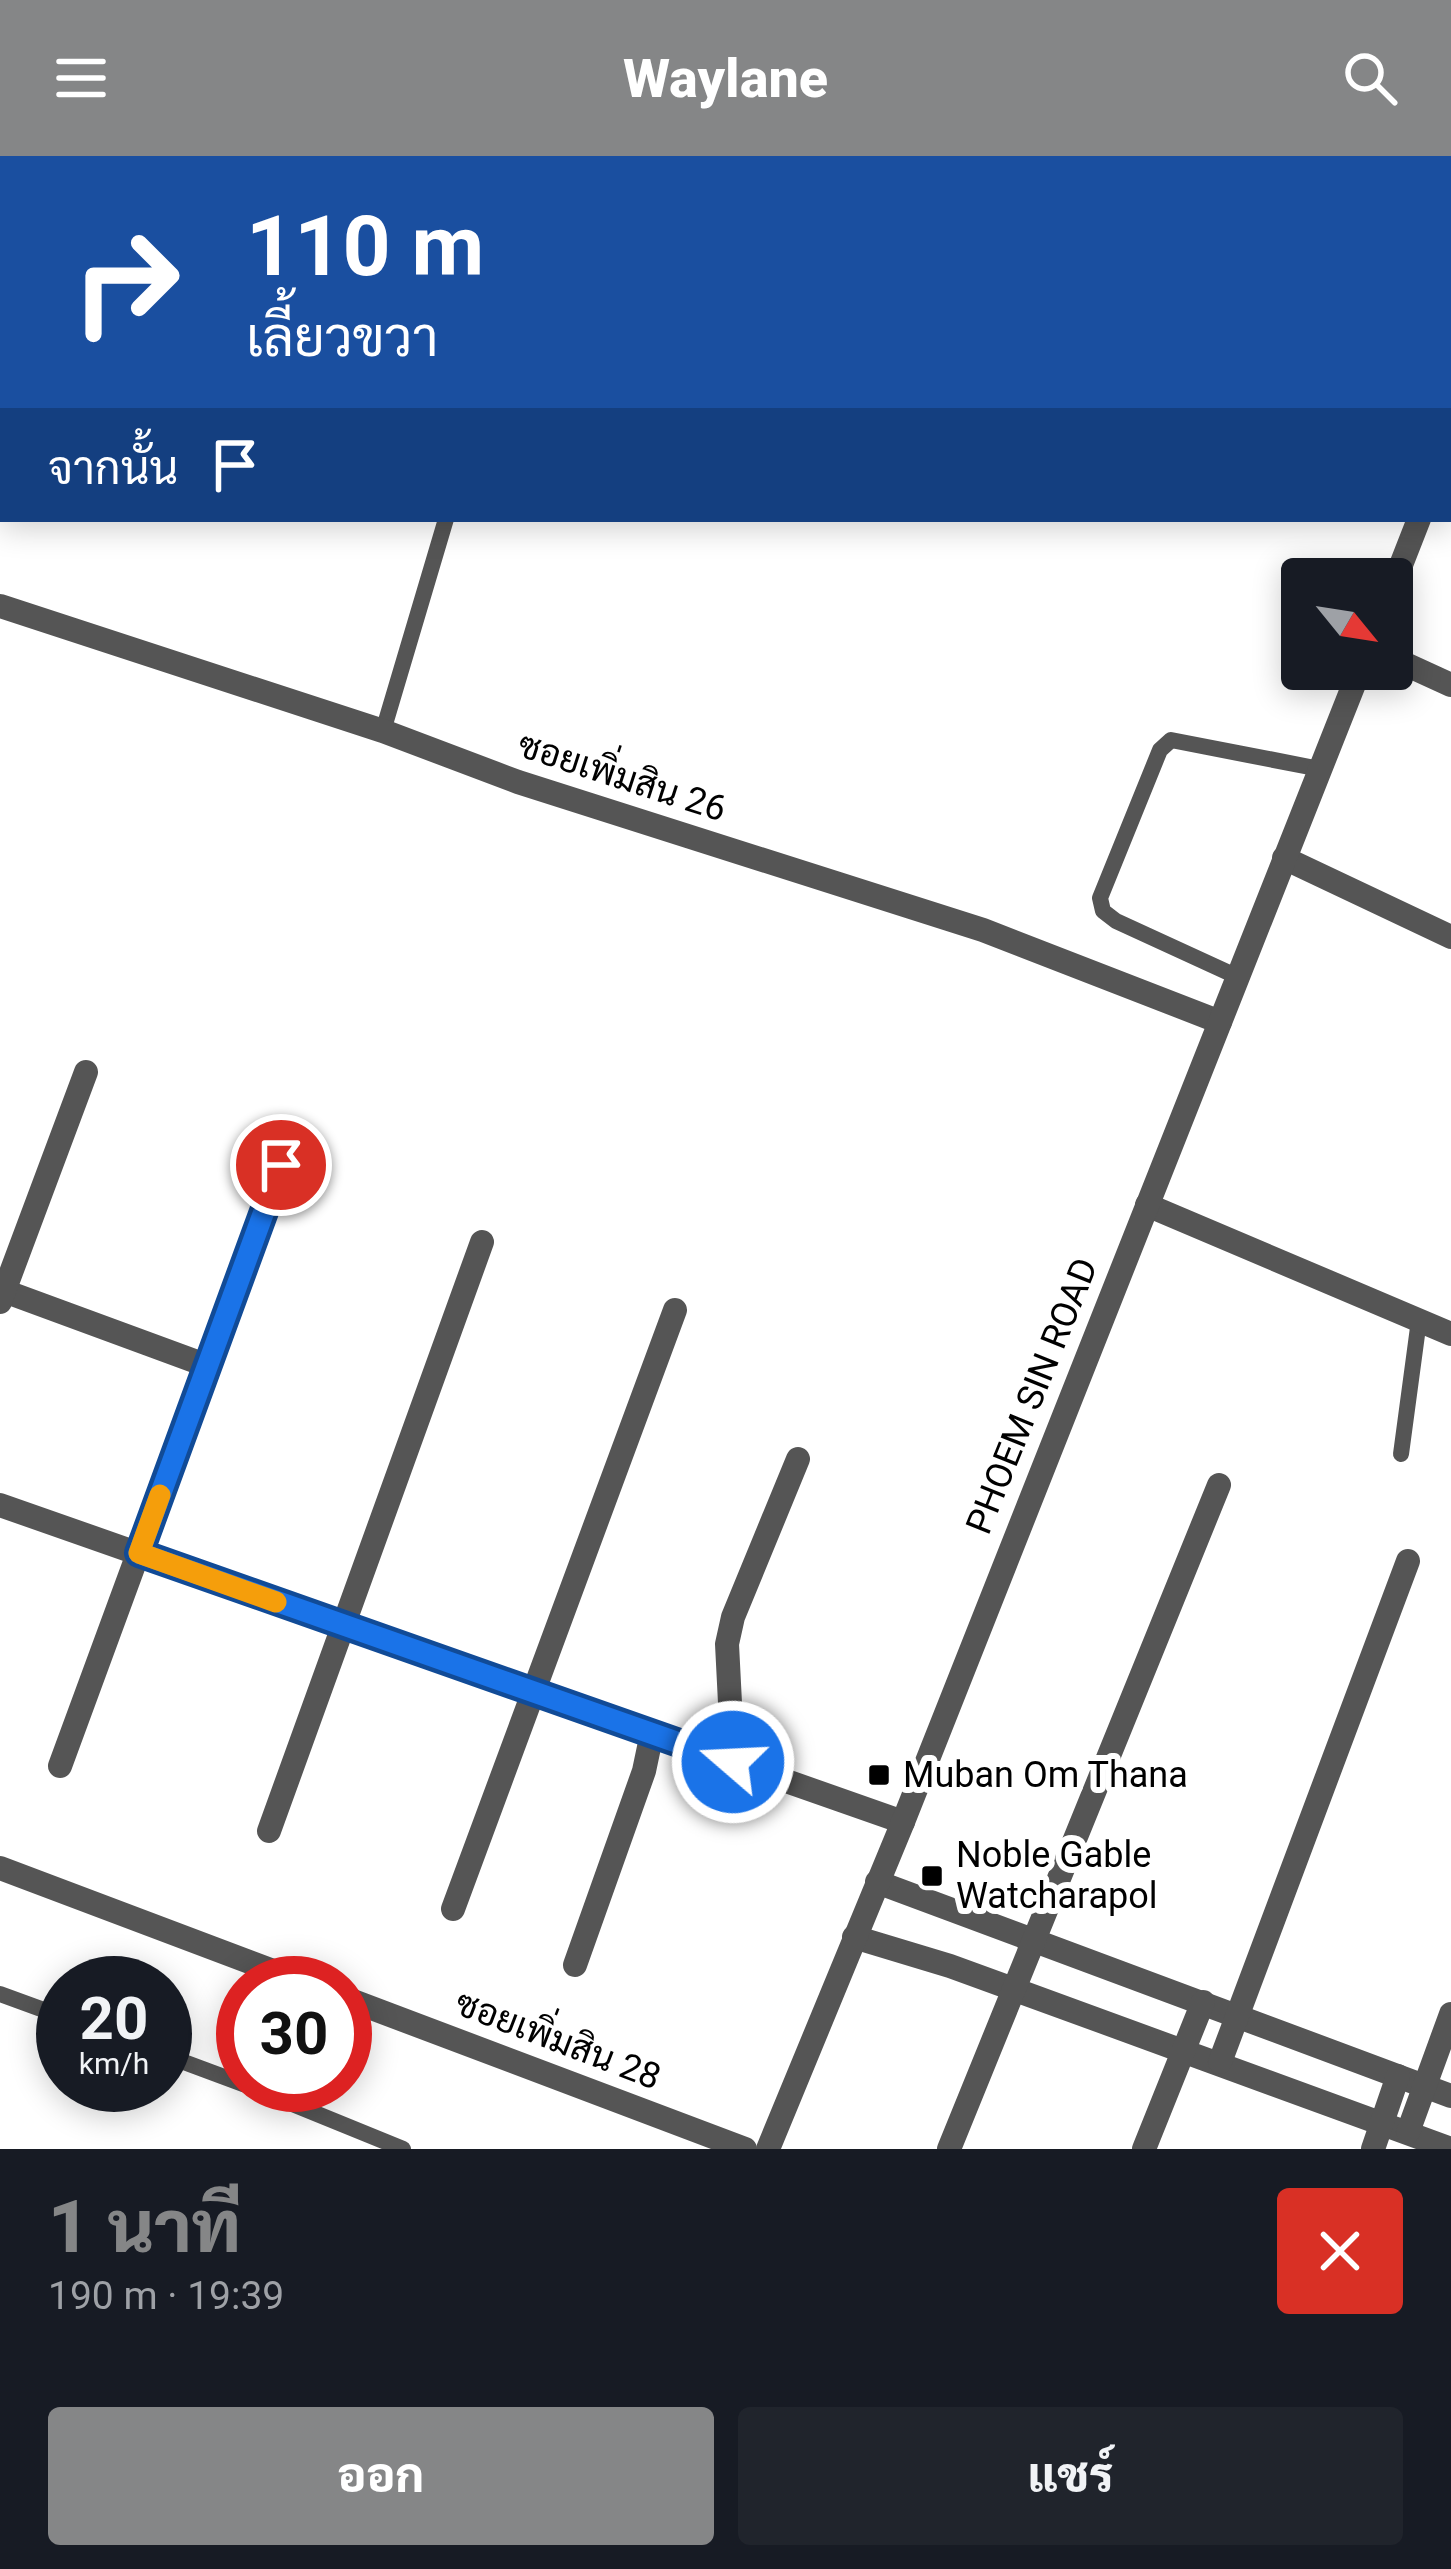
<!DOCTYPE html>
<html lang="th">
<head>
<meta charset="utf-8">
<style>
  :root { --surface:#171b24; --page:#20242c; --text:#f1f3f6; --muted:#9ea1a6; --accent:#858687 }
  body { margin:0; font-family:Roboto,Sarabun,sans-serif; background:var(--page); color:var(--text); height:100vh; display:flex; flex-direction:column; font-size:45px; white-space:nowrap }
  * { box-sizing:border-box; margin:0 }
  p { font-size:39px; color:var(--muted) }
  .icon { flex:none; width:66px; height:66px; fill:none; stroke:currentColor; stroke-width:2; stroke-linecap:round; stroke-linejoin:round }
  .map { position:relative; height:1993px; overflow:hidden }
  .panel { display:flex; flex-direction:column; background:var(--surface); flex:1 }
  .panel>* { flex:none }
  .top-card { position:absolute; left:0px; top:0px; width:1452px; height:366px; box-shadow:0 6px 30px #0003; background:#1a4fa0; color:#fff; overflow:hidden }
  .needle { width:78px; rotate:120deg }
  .tools { position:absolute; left:1281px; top:402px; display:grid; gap:24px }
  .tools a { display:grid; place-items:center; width:132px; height:132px; border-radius:12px; background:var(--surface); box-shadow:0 6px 30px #0003; font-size:60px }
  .speed { position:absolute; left:36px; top:1800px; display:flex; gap:24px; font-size:60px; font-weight:700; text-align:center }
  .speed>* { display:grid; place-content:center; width:156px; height:156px; border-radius:50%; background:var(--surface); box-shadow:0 6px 30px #0003; line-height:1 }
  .speed small { font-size:30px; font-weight:400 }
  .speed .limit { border:18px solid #d22; background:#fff; color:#111 }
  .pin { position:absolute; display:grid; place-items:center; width:102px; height:102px; color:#fff; margin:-51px; border:6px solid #fff; border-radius:50%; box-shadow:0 3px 12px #0007 }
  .me { position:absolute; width:132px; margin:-66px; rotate:289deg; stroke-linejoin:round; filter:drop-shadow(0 0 9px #0008) }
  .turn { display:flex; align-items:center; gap:42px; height:252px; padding:0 48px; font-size:54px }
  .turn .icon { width:156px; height:156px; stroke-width:2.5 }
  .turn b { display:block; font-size:84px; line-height:102px }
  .then { display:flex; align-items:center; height:114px; padding:0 48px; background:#0003; gap:24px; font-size:45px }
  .round { display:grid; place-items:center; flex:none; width:126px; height:126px; border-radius:12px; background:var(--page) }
  .overview { display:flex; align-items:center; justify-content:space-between; height:204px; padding:0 48px }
  h1 { font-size:72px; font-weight:800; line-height:90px; color:var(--accent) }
  .cta { display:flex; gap:24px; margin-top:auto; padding:24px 48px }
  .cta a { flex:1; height:138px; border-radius:12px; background:var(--accent); color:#fff; font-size:48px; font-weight:800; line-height:138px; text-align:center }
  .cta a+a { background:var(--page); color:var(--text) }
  header { display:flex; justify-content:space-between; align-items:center; height:156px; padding:0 48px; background:var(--accent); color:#fff; font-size:54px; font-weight:800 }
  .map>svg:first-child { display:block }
</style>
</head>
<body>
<header><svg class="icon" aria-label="menu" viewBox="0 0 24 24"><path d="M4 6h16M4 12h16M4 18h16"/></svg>Waylane<svg class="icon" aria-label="search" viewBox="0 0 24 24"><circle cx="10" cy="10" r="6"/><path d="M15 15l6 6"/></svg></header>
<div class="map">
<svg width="1451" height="1993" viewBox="0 0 1451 1993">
  <rect width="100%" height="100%" fill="#fff"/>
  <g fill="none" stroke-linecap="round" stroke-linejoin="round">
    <g stroke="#555" stroke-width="16">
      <path d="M1042 0 1051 3"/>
      <path d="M383 575 446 363"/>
      <path d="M1238 821 1116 765 1103 755 1100 742 1160 594 1171 584 1320 613"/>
      <path d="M1401 1298 1419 1164"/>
      <path d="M0 1838 63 1861"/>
      <path d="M165 1899 243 1928"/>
      <path d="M246 1929 403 1993"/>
    </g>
    <g stroke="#555" stroke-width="24">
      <path d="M637 0 643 3"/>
      <path d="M213 3 214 0"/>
      <path d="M435 3 437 0"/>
      <path d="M0 450 383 575 518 626 983 774 1220 866"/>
      <path d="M1392 502 1451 529"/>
      <path d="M1284 702 1451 781"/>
      <path d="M1147 1049 1451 1178"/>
      <path d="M4 1135 208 1210"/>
      <path d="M0 1146 86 916"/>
      <path d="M0 1349 903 1666"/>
      <path d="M733 1606 727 1488 733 1461 798 1303"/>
      <path d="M60 1610 281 1009"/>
      <path d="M269 1675 482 1086"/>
      <path d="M0 1712 305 1827"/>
      <path d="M877 1726 1451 1940"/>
      <path d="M453 1753 675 1154"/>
      <path d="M854 1781 950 1810 1451 1993"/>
      <path d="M575 1809 644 1615 652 1577"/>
      <path d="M345 1842 745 1993"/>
      <path d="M1220 1906 1408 1405"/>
      <path d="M1408 1976 1451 1858"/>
      <path d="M949 1993 1219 1329"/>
      <path d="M1144 1993 1203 1846"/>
      <path d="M1373 1993 1398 1920"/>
    </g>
    <g stroke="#555" stroke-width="24">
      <path d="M1449 288 1451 284"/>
      <path d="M1392 432 1419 363"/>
      <path d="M768 1993 903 1666 1360 513"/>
    </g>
  </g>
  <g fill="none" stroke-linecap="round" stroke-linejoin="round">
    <g stroke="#114b97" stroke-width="30">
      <path id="route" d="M281 1009 139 1397 733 1606"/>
    </g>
    <use href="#route" stroke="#1a73e8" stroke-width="21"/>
    <path stroke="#f59e0b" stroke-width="21" d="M160 1339 139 1397 276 1446"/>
  </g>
  <g fill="#000" stroke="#fff" stroke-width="4.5">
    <rect x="867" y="1607" width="24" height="24" rx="6"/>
    <rect x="920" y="1708" width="24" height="24" rx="6"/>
  </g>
  <g text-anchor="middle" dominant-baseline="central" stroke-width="12" stroke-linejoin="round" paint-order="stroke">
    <g font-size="36" fill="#000" stroke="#fff">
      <text transform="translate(622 621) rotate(18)">ซอยเพิ่มสิน 26</text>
      <text transform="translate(1032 1240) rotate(-68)">PHOEM SIN ROAD</text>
      <text transform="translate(558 1884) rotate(21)">ซอยเพิ่มสิน 28</text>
    </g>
    <g font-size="36" fill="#000" stroke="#fff" text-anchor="start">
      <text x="903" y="1619">Muban Om Thana</text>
      <text x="956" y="1699">Noble Gable<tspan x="956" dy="41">Watcharapol</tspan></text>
    </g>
  </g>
</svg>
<div class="tools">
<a><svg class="needle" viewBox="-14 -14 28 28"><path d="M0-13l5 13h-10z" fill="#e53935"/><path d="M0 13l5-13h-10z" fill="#9ea1a6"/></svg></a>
</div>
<div class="speed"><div>20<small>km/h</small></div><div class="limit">30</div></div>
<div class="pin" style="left:281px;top:1009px;background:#d93025"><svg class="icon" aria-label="arrive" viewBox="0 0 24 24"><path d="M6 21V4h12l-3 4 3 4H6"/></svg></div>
<svg class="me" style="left:733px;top:1606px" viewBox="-20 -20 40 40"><circle r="17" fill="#1a73e8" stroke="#fff" stroke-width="3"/><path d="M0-11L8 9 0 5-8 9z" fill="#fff"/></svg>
<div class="top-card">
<div class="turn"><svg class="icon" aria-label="right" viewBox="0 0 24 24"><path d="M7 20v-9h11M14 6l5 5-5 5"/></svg><div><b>110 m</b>เลี้ยวขวา</div></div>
<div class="then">จากนั้น<svg class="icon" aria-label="arrive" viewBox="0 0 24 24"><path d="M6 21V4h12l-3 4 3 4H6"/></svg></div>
</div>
</div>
<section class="panel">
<div class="overview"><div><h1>1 นาที</h1><p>190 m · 19:39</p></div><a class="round" style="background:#d93025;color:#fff"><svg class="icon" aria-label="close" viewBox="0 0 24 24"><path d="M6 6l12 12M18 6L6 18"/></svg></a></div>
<div class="cta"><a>ออก</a><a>แชร์</a></div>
</section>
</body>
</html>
